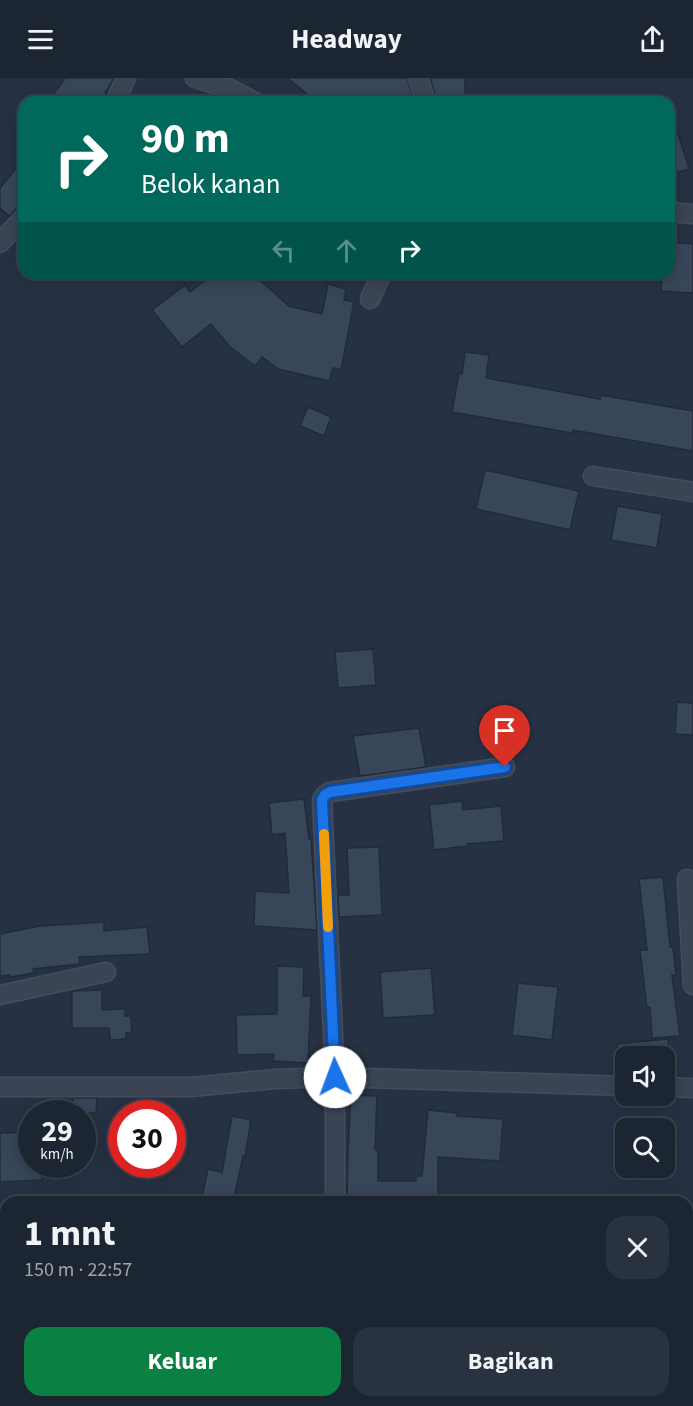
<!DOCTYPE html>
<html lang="id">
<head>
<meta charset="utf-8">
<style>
  :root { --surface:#1c2633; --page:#29323f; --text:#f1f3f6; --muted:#a0a5ac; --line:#3a434e; --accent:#0b8043 }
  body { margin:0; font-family:"Source Sans 3",sans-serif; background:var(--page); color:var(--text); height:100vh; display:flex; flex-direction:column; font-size:22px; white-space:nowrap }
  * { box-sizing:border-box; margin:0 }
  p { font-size:20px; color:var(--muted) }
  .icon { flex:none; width:33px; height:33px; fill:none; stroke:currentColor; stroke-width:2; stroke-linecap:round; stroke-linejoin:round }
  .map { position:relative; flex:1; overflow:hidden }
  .sheet { position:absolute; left:0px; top:1118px; width:693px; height:212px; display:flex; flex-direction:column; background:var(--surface); border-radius:18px 18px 0 0; box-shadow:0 3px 15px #0003,0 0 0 2px var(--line) }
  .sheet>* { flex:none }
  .banner { position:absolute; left:18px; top:18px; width:657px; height:183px; border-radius:18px; box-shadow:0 3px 15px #0003,0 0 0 2px var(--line); background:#00695c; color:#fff; overflow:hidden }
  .controls { position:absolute; left:615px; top:968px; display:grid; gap:12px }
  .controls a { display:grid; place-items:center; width:60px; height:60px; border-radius:12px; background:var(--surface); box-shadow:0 3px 15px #0003,0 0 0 2px var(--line); font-size:30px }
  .speed { position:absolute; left:18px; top:1022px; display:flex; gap:12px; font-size:30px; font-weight:700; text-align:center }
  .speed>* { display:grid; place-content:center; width:78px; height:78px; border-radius:50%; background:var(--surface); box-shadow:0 3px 15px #0003,0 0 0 2px var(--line); line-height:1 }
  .speed small { font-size:15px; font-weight:400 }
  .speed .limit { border:9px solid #d22; background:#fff; color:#111 }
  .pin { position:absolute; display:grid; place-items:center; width:51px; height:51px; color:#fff; margin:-62px -26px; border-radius:50% 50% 50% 0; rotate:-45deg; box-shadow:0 0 6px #0007 }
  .pin .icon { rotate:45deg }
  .me { position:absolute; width:66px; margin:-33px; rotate:358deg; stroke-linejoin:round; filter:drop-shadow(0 0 4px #0008) }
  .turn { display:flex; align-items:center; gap:21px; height:126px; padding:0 24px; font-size:27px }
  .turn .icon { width:78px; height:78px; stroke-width:2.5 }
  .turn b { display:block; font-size:42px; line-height:51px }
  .lanes { display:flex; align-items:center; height:57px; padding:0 24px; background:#0003; justify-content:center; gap:30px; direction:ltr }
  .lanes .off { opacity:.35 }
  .round { display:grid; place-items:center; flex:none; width:63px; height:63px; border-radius:18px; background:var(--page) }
  .summary { display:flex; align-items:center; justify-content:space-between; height:102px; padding:0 24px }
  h1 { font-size:36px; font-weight:700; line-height:45px }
  .primary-button { display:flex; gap:12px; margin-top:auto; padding:12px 24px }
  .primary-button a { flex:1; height:69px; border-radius:18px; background:var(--accent); color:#fff; font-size:24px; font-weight:700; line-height:69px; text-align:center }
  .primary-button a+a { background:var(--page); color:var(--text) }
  header { display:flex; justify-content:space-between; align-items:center; height:78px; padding:0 24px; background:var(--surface); font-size:27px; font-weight:700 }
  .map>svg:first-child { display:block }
</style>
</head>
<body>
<header><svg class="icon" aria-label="menu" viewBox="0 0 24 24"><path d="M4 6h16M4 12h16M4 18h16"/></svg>Headway<svg class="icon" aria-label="share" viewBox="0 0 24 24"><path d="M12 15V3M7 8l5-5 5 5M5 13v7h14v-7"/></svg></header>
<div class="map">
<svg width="693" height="1328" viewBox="0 0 693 1328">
  <rect width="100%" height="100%" fill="#263244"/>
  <g fill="#38465a" stroke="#212b3b" stroke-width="1.5">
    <path d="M65 0H114L100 24H48Z"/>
    <path d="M287 0H407L414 22 303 24 309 17Z"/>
    <path d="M430 0H465V23H437Z"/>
    <path d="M673 39 689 91 669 97V40Z"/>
    <path d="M24 80V128L16 131 9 138 0 130V110Z"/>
    <path d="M669 164 693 166V215L661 213 662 195H669Z"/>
    <path d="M215 195H252L289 228 322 236 328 206 346 211 344 222 354 224 341 292 333 290 329 303 278 291 262 279 255 288 230 269 211 246 182 269 152 232 185 207 190 214Z"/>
    <path d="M465 274 489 277 486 300 600 321V317L693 333V373L573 352 572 355 452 334 459 295 462 296Z"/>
    <path d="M308 329 331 339 324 358 300 348Z"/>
    <path d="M485 392 579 413 570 452 476 431Z"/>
    <path d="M617 428 662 436 657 470 611 462Z"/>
    <path d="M373 571 376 607 338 610 335 574Z"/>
    <path d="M677 624 693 625V657L675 656Z"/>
    <path d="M419 650 426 689 360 698 353 658Z"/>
    <path d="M304 721 309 761H311L317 852 254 848 255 813 289 815 285 755 272 757 269 725Z"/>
    <path d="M462 723 463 732 501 728 504 763 467 766 468 768 434 772 429 727Z"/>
    <path d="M379 769 382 837 339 839 338 817H349L347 770Z"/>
    <path d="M663 799 670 869H673L676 897H672L680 958 652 960 650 929 647 930 640 872H647L639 801Z"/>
    <path d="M104 844V853L147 849 150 876 79 879 80 886 33 891 34 895 10 899V897L0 898V856L40 848Z"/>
    <path d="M277 888 304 889 303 918H311L308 985 273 983 274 976 237 977 236 937 277 936Z"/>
    <path d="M431 890 435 937 383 940 380 894Z"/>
    <path d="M518 905 558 909 552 962 512 957Z"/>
    <path d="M102 912V932L125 931V938H131L132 955H126V961L110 962 109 950H72V913Z"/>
    <path d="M668 961 669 978H618L617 966Z"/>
    <path d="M351 1017 377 1018 375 1072H378V1103H416V1098H422L428 1032 457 1035V1038L503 1041 500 1083 438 1079V1124H347L348 1072Z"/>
    <path d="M73 1020H97L96 1035H72Z"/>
    <path d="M232 1038 251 1042 245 1079 243 1078 233 1124H201L208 1091 222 1094Z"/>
    <path d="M32 1054V1086H41L42 1102 0 1104V1055Z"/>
  </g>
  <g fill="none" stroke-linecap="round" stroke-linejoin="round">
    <g stroke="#444d5d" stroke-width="21">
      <g id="street">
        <path d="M195 0 228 10 255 24"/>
        <path d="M418 0 426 24"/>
        <path d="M115 24 126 0"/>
        <path d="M669 134 693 136"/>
        <path d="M0 165 24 139"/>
        <path d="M370 221 382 195"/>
        <path d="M593 398 693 414"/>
        <path d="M687 801 693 907"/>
        <path d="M0 917 106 894"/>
        <path d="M0 1009H191L275 1001 335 999 626 1008"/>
        <path d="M664 1009 693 1010"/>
        <path d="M335 1124V999L322 722 325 717 330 714 505 689"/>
        <path d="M0 1185 6 1186"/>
        <path d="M458 1323 462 1328"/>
        <path d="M140 1328 154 1323"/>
        <path d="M685 1328V1323"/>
      </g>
    </g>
    <use href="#street" stroke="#3a4454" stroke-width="18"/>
  </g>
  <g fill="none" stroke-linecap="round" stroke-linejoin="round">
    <g stroke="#114b97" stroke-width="15">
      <path id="route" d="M335 999 322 722 325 717 330 714 505 689"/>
    </g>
    <use href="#route" stroke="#1a73e8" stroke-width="10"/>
    <path stroke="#f59e0b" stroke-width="10" d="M324 756 328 849"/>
  </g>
</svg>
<div class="controls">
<a><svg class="icon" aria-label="sound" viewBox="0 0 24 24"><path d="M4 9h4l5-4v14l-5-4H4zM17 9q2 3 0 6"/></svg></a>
<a><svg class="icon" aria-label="search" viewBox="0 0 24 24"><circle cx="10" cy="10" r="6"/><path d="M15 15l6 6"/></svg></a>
</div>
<div class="speed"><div>29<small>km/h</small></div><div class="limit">30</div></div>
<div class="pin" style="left:505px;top:689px;background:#d93025"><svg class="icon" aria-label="arrive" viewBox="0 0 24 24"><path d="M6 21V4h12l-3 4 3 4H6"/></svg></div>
<svg class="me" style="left:335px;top:999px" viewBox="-20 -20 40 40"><circle r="19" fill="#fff"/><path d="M0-13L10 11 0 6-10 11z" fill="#1a73e8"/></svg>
<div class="banner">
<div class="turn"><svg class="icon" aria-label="right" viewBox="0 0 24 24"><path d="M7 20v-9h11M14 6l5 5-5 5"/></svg><div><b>90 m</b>Belok kanan</div></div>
<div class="lanes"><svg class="icon off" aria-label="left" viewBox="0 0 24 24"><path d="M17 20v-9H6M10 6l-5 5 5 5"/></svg><svg class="icon off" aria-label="ahead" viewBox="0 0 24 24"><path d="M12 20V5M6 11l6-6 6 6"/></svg><svg class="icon" aria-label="right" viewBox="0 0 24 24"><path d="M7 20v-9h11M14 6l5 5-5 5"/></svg></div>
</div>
<section class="sheet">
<div class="summary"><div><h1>1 mnt</h1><p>150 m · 22:57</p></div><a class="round"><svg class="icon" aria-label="close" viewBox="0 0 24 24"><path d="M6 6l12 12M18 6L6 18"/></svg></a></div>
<div class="primary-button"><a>Keluar</a><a>Bagikan</a></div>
</section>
</div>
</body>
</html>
